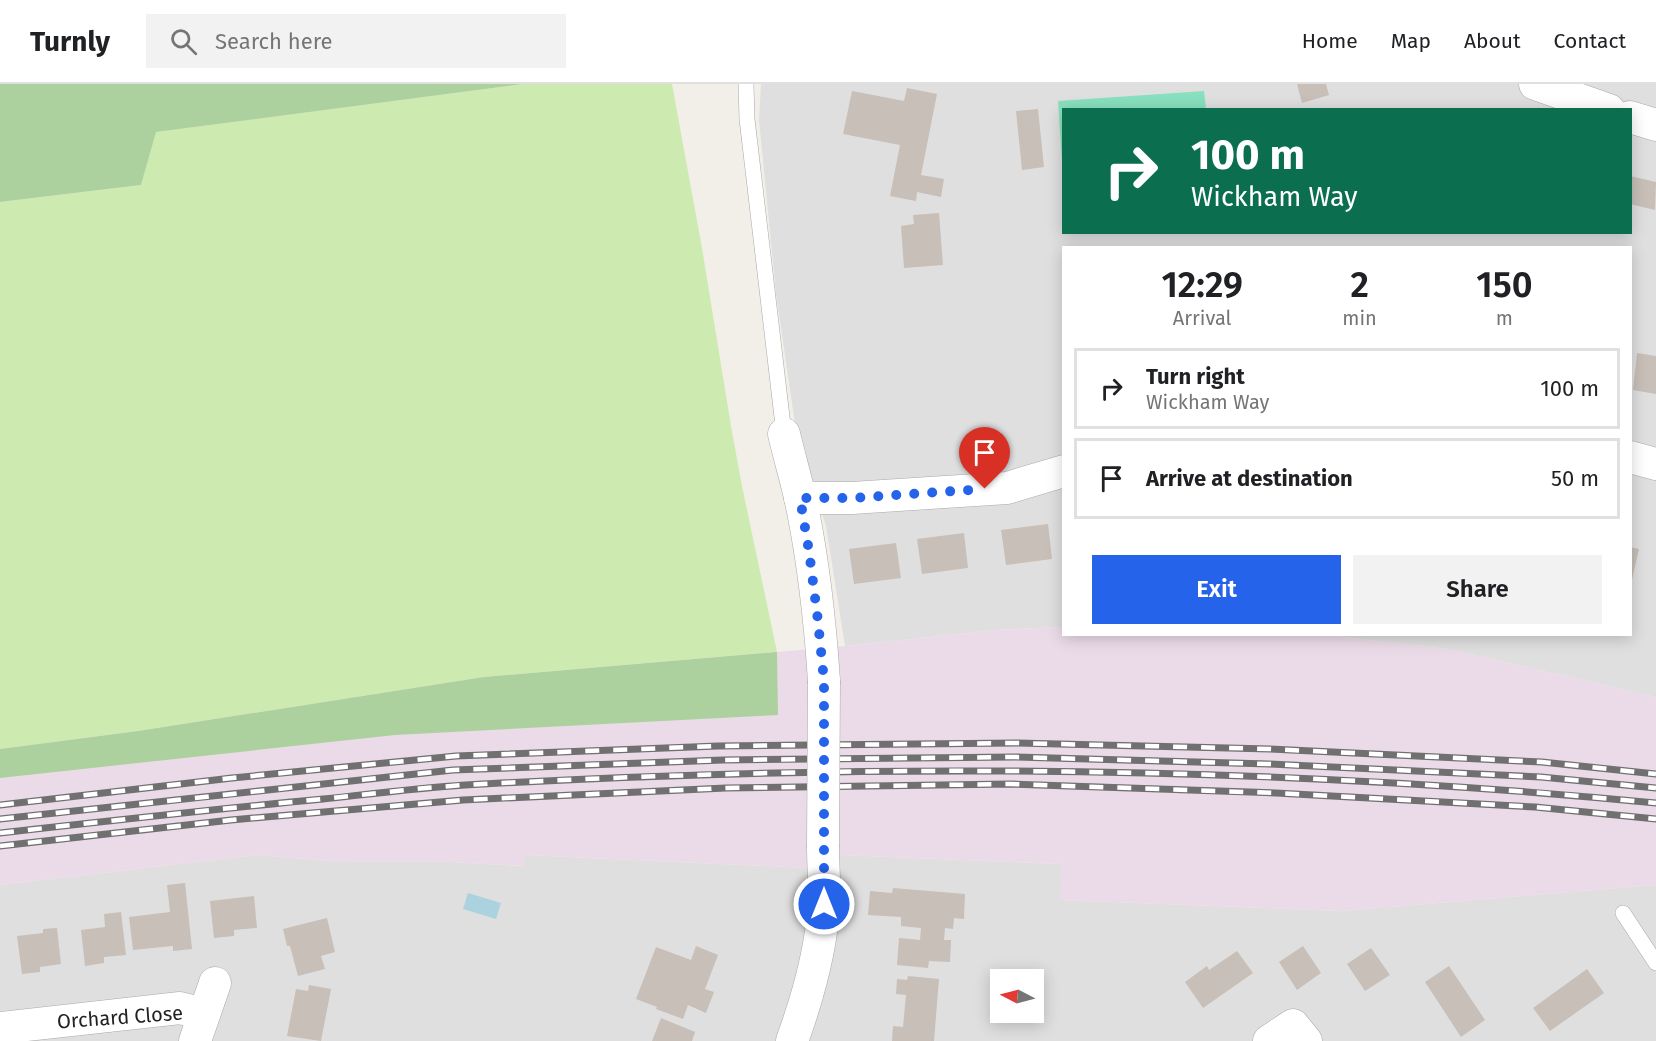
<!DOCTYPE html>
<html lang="en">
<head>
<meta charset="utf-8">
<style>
  :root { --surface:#fff; --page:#f2f2f2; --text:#202124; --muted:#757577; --line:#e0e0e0; --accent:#2563eb }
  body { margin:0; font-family:"Fira Sans",sans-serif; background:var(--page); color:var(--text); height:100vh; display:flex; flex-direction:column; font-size:22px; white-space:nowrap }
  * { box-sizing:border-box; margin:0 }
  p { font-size:20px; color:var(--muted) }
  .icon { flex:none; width:33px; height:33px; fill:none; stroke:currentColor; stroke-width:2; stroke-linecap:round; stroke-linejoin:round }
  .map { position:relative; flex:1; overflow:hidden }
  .details { position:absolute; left:1062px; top:162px; width:570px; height:390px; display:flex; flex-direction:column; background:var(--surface); border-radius:0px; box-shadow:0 3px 15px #0003 }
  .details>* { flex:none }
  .banner { position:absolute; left:1062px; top:24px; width:570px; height:126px; border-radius:0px; box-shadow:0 3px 15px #0003; background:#0b6e4f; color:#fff; overflow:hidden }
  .needle { width:39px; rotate:276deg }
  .fabs { position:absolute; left:990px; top:885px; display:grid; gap:12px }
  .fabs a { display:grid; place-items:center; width:54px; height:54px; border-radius:0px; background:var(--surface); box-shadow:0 3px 15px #0003; font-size:30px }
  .pin { position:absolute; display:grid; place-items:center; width:51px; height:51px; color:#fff; margin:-62px -26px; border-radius:50% 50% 50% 0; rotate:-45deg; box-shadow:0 0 6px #0007 }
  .pin .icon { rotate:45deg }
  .me { position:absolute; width:66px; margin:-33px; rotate:0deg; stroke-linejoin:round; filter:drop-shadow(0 0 4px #0008) }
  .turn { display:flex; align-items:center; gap:21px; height:126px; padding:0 30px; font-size:27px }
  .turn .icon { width:78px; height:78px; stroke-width:2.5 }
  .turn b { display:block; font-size:42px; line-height:51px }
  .eta { display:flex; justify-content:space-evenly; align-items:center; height:102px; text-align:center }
  .eta b { font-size:36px; font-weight:600; line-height:42px }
  .action { display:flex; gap:12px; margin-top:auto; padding:12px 30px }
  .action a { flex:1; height:69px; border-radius:0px; background:var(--accent); color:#fff; font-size:24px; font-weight:600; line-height:69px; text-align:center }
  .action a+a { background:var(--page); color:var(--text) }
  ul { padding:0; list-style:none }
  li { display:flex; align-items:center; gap:18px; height:81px; margin:0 12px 9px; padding:0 18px; border:3px solid var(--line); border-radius:0px }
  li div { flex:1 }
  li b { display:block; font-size:22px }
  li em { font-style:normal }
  header { display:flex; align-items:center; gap:36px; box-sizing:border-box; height:84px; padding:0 30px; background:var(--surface); border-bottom:2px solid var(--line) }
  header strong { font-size:28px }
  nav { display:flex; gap:33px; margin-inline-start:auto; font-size:21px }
  .search { width:420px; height:54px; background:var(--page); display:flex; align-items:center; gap:15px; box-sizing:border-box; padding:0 21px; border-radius:0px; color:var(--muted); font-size:22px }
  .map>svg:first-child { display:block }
</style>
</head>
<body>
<header>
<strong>Turnly</strong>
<div class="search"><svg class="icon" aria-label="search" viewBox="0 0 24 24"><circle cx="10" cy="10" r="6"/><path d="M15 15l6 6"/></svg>Search here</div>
<nav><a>Home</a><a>Map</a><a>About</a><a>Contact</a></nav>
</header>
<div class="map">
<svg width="1656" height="957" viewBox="0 0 1656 957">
  <rect width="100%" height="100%" fill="#f2efe9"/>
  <g fill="#e0dfdf" fill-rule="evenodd">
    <path d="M761 0H1656V613L1448 565 1326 551 1630 550V164H1064L1063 543 996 546 845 562 826 442 797 354 776 209 759 36ZM1064 26H1630V148H1064Z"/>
    <path d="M256 771 329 777 451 778 523 782 525 771 810 784 840 771 1062 780 1061 816 1341 827 1656 801V957H0V801ZM1000 896H1034V928H1000Z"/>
  </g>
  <path fill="#ebdbe8" d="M1063 543 1064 550 1326 551 1448 565 1656 613V801L1342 827 1060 816 1062 780 840 771 810 784 525 771 524 782 451 778 329 777 256 771 0 801V665L138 647 484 593 845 562 996 546Z"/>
  <path fill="#cdebb0" d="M523 0H672L702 164 731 342 742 402 777 568 484 593 138 647 0 665V118L141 101 155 48Z"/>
  <g fill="#add19e">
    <path d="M0 0H523L156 48 141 101 0 118Z"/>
    <path d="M777 568 778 631 395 651 0 694V665L138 647 484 593Z"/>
  </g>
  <path fill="#88e0be" d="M1204 7 1206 25 1064 26 1063 91 1058 17Z"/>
  <path fill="#aad3df" d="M468 809 501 819 496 835 463 825Z"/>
  <g fill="#c7bfb8">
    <path d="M1297 0H1326L1329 11 1302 19Z"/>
    <path d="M907 4 937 10 921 91 944 95 941 113 917 108 916 117 890 112 900 61 843 50 852 7 904 17Z"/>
    <path d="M1038 25 1044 83 1022 86 1016 27Z"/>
    <path d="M1630 92 1656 98 1655 126 1630 120Z"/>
    <path d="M939 129 943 181 904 184 901 142 914 140 913 131Z"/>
    <path d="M1637 269 1656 272V310L1633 306Z"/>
    <path d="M1048 440 1052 475 1006 481 1001 446Z"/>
    <path d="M964 449 968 484 922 490 917 455Z"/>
    <path d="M896 459 901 494 854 500 849 465Z"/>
    <path d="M1630 463 1639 465 1631 500H1630Z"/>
    <path d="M185 799 192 865 173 867V862L133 866 129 833 170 828 167 801Z"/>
    <path d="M893 804 965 810 964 835 954 834 953 845 945 844 944 856H951L950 878 929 877 928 884 897 881 899 854 920 856 921 844 901 842V833L868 831 870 807 892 809Z"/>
    <path d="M254 812 257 844 234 846V852L214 854 210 817Z"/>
    <path d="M121 828 126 871 104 873V879L85 882 81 846 105 843 104 830Z"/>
    <path d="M327 834 335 868 321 872 325 885 298 892 290 862H287L283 845Z"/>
    <path d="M57 844 61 880 40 883V888L22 890 17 852 43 849V845Z"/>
    <path d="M696 862 718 871 705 905 714 908 706 929 688 921 683 935 656 925 657 923 636 915 656 863 691 876Z"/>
    <path d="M1303 862 1321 889 1297 906 1279 878Z"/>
    <path d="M1371 864 1390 891 1365 907 1347 880Z"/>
    <path d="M1237 867 1253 889 1203 924 1185 898 1207 882 1209 886Z"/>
    <path d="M1449 882 1485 936 1461 953 1425 898Z"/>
    <path d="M1587 885 1604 909 1550 947 1533 924Z"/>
    <path d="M908 892 939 895 934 957H892L893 942 903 943 906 911 896 910 897 895 907 896Z"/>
    <path d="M309 901 331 905 321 957 287 952 296 905 308 907Z"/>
    <path d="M661 934 695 948 692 957H652Z"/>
  </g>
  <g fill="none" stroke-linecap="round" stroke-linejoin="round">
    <g stroke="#a9a9a9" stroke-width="16">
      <g id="lane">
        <path d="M746 0 747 35 784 350"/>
        <path d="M1623 829 1656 879"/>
      </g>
    </g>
    <g stroke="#a9a9a9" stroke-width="33">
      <g id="street">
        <path d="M1535 0 1609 26"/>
        <path d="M1630 33 1656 41"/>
        <path d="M784 350C789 371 795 392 800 413 813 473 820 536 824 597"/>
        <path d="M1630 373 1656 380"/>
        <path d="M800 414H852L1007 404 1064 387"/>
        <path d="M0 944 180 924 204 930"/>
        <path d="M195 957 215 899"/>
        <path d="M792 957C808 913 821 867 824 820 825 801 823 782 823 763"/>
        <path d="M1269 957 1293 941 1306 957"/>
      </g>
    </g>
    <use href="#lane" stroke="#fff" stroke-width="15"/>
    <use href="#street" stroke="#fff" stroke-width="32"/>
    <g stroke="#707070" stroke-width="7">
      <g id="rail">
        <path d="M0 721 232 694 456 672 718 662 1017 659 1270 665 1542 678 1656 690"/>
        <path d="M0 735 453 686 723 676 1014 673 1269 680 1541 693 1656 704"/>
        <path d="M0 749C108 737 216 725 323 715 370 710 418 704 465 701 861 679 1261 681 1656 719"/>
        <path d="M0 762 231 736 463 716 726 704 1011 700 1276 709 1535 723 1656 735"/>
      </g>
    </g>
    <use href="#rail" stroke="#fff" stroke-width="4.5" stroke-dasharray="14" stroke-linecap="butt"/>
    <g stroke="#a9a9a9" stroke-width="33" stroke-linecap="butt">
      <path id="street-bridge" d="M823 763 824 597"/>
    </g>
    <use href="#street-bridge" stroke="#fff" stroke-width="32"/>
  </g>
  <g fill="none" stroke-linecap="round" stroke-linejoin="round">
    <path stroke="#2563eb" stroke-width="10" stroke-dasharray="0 18" d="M824 820V597L818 537 809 467 800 414H852L985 405"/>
  </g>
  <g text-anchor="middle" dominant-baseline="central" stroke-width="4.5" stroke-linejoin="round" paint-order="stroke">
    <g font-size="20" fill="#222" stroke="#fff">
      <text transform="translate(120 933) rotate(-4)">Orchard Close</text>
    </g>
  </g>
</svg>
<div class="fabs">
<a><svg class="needle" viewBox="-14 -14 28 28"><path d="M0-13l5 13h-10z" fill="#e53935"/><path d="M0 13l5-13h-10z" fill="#757577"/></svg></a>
</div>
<div class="pin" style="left:985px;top:405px;background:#d93025"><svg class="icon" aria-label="arrive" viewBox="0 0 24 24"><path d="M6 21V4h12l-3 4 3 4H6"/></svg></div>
<svg class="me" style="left:824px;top:820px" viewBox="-20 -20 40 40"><circle r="17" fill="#2563eb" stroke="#fff" stroke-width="3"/><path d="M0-11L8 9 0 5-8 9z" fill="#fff"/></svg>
<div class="banner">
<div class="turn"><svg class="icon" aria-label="right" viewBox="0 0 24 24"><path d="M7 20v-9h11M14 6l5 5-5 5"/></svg><div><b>100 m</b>Wickham Way</div></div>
</div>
<section class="details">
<div class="eta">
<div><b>12:29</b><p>Arrival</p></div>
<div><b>2</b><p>min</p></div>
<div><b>150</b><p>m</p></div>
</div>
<ul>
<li><svg class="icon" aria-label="right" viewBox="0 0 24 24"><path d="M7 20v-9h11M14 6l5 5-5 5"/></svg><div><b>Turn right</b><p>Wickham Way</p></div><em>100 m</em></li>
<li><svg class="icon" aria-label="arrive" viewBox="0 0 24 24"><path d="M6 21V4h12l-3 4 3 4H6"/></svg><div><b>Arrive at destination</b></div><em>50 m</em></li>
</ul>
<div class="action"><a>Exit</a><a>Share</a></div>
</section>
</div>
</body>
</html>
